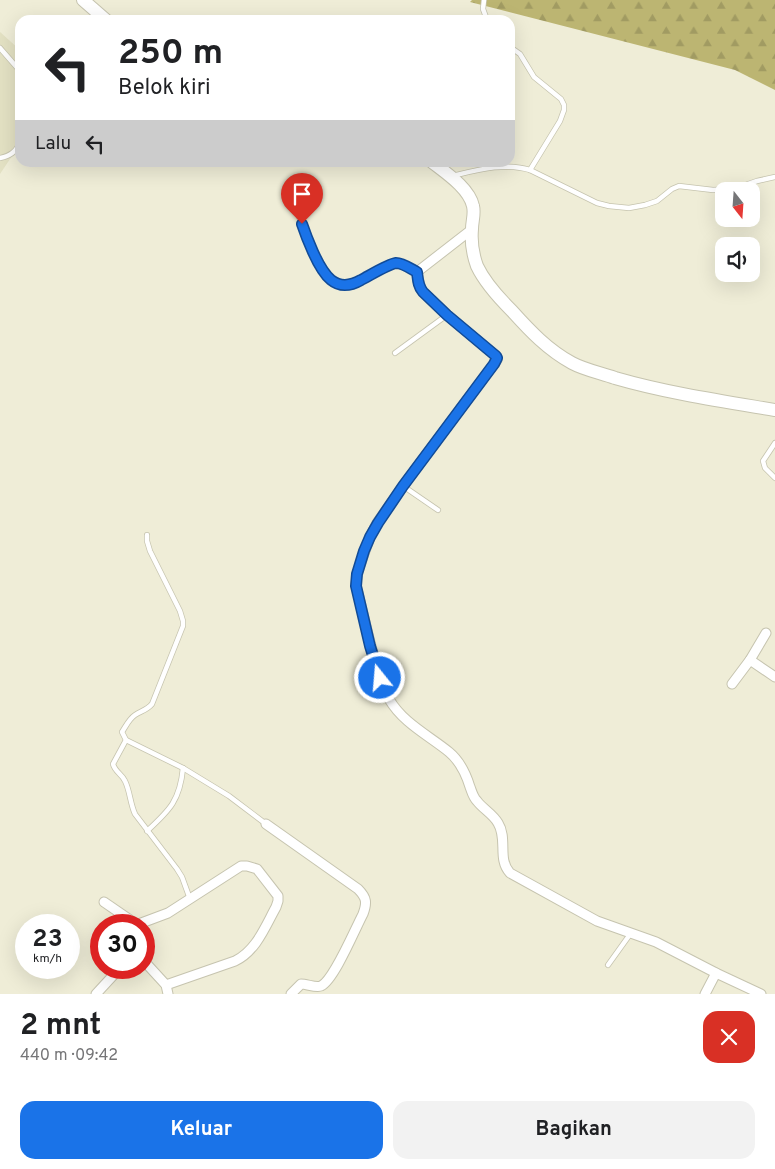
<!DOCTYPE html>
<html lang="id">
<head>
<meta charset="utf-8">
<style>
  :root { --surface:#fff; --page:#f2f2f2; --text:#202124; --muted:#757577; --accent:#1a73e8 }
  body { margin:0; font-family:Overpass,sans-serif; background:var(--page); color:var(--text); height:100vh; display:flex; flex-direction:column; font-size:19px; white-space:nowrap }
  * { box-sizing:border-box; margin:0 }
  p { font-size:16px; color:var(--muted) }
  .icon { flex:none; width:28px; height:28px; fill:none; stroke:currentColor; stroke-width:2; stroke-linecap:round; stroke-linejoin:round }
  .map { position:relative; height:994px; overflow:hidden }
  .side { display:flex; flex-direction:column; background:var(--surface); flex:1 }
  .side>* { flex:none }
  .hud { position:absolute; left:15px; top:15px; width:500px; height:152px; border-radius:15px; box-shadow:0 5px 20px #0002; background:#fff; color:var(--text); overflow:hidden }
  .needle { width:32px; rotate:163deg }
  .fabs { position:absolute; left:715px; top:182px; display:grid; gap:10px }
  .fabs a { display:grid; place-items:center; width:45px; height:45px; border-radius:10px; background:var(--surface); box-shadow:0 5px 20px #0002; font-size:25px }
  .speed { position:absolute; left:15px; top:914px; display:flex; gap:10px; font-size:25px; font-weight:700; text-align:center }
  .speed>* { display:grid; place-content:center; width:65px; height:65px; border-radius:50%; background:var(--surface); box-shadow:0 5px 20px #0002; line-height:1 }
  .speed small { font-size:12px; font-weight:400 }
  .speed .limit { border:8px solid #d22; background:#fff; color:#111 }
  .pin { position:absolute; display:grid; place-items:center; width:42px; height:42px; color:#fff; margin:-51px -21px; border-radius:50% 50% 50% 0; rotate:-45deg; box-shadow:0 0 5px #0007 }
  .pin .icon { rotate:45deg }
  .me { position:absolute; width:55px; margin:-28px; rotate:343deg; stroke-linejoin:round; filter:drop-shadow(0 0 4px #0008) }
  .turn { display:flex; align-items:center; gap:18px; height:105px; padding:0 20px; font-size:22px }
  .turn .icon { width:65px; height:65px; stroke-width:2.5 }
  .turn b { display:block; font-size:35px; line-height:42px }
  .then { display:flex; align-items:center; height:48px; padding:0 20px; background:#0003; gap:10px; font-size:19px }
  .round { display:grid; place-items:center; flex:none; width:52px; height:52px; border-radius:15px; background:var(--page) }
  .summary { display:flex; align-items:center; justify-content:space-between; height:85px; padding:0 20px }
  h1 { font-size:30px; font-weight:700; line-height:38px }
  .button { display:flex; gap:10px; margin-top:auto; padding:10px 20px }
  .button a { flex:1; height:58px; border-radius:15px; background:var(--accent); color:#fff; font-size:20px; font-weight:700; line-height:58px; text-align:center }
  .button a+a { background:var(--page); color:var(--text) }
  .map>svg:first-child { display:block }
</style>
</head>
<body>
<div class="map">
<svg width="775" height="994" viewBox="0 0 775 994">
  <defs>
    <pattern id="forest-firs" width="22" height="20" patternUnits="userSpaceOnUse" patternTransform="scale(1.25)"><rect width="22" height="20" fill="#bcb572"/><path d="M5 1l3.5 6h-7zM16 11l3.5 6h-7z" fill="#a19b62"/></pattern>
  </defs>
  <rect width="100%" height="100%" fill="#efedd7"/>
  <path fill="#e3e1c3" d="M0 32 20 50V144L0 174Z"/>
  <path fill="url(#forest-firs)" d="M472 0H775V90L735 70 470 2Z"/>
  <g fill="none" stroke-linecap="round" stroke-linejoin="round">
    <g stroke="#c6c4af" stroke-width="6">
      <g id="lane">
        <path d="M484 0 483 9 487 20"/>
        <path d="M510 47 520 54 534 77 561 99 564 105V110L560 121 530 170"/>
        <path d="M0 48 20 71"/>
        <path d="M0 158C10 156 16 152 20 142"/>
        <path d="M452 176C477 170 505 162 530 170L597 203 609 206 629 208 645 205 657 201 672 189 679 186 713 190 734 189 757 181 775 177"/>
        <path d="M297 211 306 236 322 269 326 275 337 284 346 286 355 284 391 264C402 262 408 268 417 272"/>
        <path d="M395 353 447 315"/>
        <path d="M775 443 763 461 765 468 775 478"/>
        <path d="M403 486 438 510"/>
        <path d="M147 535V541L150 551 180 611 183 621V626L152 704C147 710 141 711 135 715 129 719 126 726 122 732L126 740 113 764C115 772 122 774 125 781 130 791 130 803 135 814L177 869 182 877 190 899"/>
        <path d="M126 740 183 768 229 796 266 824"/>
        <path d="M147 831C170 810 180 800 183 768"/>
        <path d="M608 965 631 933"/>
      </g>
    </g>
    <g stroke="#c6c4af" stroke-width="11">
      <g id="street">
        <path d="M471 230 417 272C418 280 418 286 423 292L447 315 496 356 497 360 408 479 377 523 370 537 357 574 356 586 358 593C364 617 369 640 376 664 379 676 382 688 389 699 403 723 428 735 449 752 460 761 466 774 470 787 472 792 473 797 477 801 483 809 493 814 498 823 508 839 497 859 510 873L597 921 656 942 716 973 761 994"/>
        <path d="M750 660 775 677"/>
        <path d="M732 684 750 660 766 633"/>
        <path d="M266 824 358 889C367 898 367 903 363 914 355 929 334 980 321 986 316 988 307 984 301 984L291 994"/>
        <path d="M104 902 136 924"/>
        <path d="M136 925 168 913 241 866H247L257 869 278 896V901L276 907C265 927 256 951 235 961L166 985"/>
        <path d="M144 961 166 985 168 994"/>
        <path d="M96 994 120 968"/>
        <path d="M705 994 716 973"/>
      </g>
    </g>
    <g stroke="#c6c4af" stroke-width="14">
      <g id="secondary">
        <path d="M83 0 106 20"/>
        <path d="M432 162C446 173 469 188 473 206 475 214 472 221 472 229 471 240 473 255 477 266 485 283 499 298 512 311 530 331 548 350 572 363 585 370 601 373 615 378 667 393 721 401 775 410"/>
      </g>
    </g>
    <use href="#lane" stroke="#fff" stroke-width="4.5"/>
    <use href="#street" stroke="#fff" stroke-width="9"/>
    <use href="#secondary" stroke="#fff" stroke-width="12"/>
  </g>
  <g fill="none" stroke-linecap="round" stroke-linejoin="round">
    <g stroke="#114b97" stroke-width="12">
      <path id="route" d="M302 224C305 233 309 243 313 252 323 274 335 295 361 280 369 276 388 264 396 263 403 263 411 269 417 272 418 280 418 286 423 292L447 315 496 356 497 358 494 364 403 486 378 523 370 537 364 551 357 574 356 586 370 646 380 678"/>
    </g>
    <use href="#route" stroke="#1a73e8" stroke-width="9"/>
  </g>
</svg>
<div class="fabs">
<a><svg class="needle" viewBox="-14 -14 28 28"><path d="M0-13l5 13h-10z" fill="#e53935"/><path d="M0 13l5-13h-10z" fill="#757577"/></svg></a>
<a><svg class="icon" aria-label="sound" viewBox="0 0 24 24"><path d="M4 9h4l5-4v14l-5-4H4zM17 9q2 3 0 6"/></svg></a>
</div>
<div class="speed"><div>23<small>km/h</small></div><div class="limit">30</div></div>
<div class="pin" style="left:302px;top:224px;background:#d93025"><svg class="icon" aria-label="arrive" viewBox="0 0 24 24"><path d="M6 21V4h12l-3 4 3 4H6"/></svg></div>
<svg class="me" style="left:380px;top:678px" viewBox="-20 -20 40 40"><circle r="17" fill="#1a73e8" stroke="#fff" stroke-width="3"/><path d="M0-11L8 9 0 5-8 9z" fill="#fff"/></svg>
<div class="hud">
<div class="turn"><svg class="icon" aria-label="left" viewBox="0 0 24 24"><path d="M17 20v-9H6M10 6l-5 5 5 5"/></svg><div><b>250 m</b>Belok kiri</div></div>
<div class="then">Lalu<svg class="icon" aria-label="left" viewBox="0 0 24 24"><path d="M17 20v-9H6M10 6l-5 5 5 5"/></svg></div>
</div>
</div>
<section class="side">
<div class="summary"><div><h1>2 mnt</h1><p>440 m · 09:42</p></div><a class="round" style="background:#d93025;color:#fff"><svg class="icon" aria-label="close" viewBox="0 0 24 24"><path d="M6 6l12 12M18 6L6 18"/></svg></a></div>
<div class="button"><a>Keluar</a><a>Bagikan</a></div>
</section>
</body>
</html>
